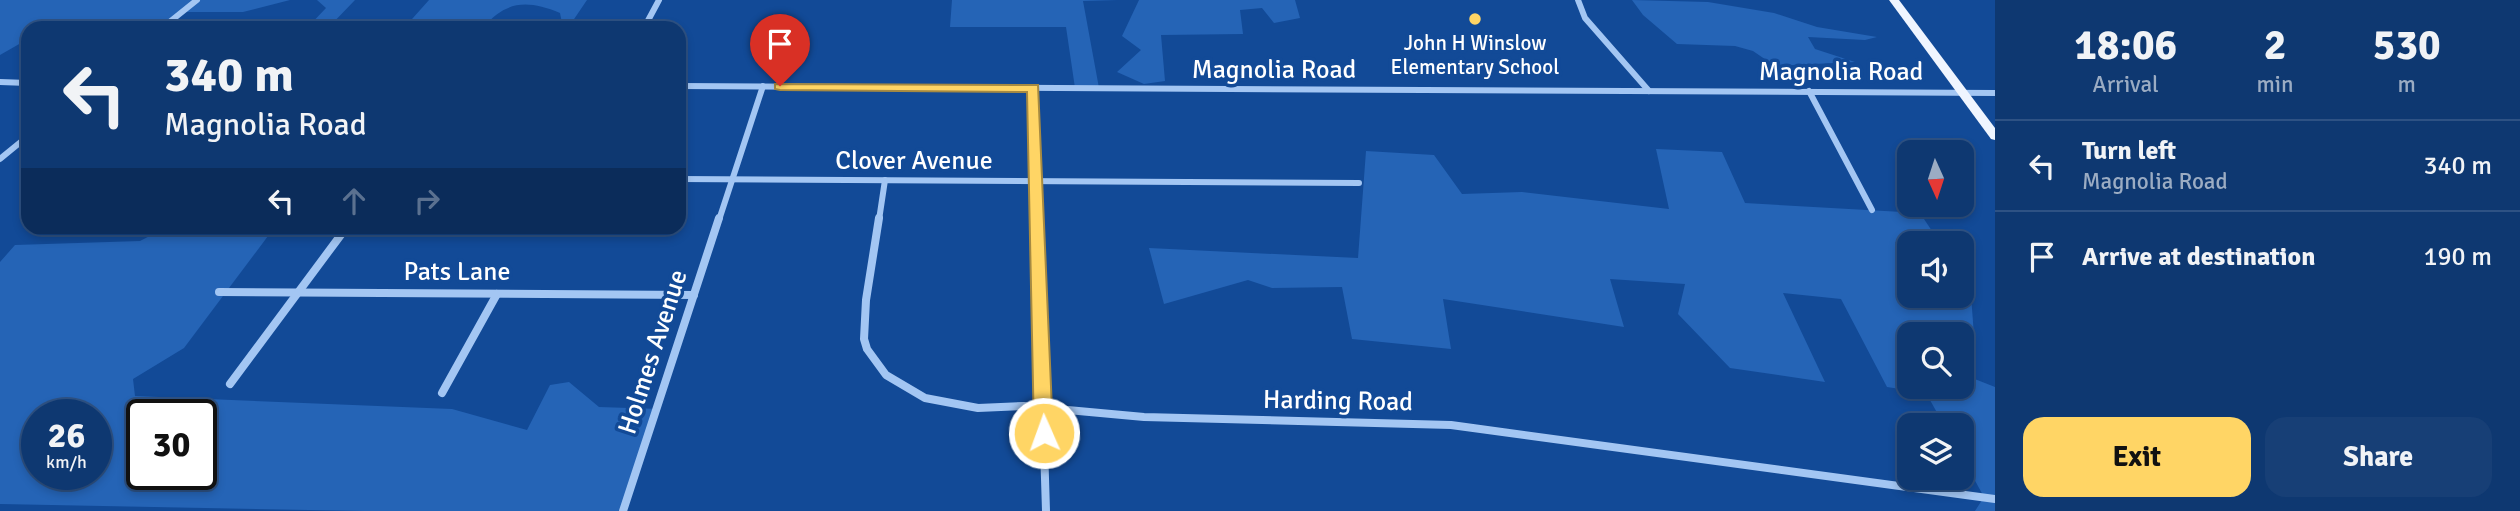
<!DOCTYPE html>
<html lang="en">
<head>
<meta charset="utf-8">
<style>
  :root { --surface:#0e3871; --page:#173f76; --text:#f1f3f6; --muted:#9bacc3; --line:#2e5284; --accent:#ffd565 }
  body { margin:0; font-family:Signika,sans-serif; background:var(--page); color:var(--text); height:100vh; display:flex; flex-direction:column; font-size:26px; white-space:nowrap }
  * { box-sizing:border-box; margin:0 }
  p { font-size:23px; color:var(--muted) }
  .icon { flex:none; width:38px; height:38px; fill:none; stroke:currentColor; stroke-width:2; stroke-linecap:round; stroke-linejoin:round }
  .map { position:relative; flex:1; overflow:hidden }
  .drawer { display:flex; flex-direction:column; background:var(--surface); width:525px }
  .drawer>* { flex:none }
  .hud { position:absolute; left:21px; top:21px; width:665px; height:214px; border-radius:21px; box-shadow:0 4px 10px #0003,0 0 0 2px var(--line); background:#0e3871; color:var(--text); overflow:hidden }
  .needle { width:46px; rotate:177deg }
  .tools { position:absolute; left:1897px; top:140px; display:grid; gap:14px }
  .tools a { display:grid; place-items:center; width:77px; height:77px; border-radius:14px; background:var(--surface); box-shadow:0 4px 10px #0003,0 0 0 2px var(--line); font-size:35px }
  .speed { position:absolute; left:21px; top:399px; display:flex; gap:14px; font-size:35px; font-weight:700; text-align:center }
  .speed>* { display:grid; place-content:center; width:91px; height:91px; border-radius:50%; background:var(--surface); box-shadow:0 4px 10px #0003,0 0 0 2px var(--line); line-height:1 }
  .speed small { font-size:18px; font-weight:400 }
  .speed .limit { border:4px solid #111; border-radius:10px; background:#fff; color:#111 }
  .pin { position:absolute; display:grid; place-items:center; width:60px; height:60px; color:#fff; margin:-72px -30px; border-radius:50% 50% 50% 0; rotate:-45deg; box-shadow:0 0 7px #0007 }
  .pin .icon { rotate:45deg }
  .me { position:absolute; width:77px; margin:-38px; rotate:358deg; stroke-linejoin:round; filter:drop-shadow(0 0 5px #0008) }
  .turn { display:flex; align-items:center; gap:24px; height:147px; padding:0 28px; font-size:32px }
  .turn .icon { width:91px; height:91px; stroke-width:2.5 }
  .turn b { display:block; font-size:49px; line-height:60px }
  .lanes { display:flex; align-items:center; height:66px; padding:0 28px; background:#0003; justify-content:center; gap:35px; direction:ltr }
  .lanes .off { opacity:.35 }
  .eta { display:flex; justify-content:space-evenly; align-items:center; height:119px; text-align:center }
  .eta b { font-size:42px; font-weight:700; line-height:49px }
  .button { display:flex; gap:14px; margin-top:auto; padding:14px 28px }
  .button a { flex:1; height:80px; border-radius:21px; background:var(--accent); color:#111; font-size:28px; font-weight:700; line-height:80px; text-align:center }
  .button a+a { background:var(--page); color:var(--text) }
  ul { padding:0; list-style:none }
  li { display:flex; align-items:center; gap:21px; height:91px; padding:0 28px; border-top:2px solid var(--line) }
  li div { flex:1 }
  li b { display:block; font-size:26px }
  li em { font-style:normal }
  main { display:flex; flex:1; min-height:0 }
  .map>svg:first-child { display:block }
</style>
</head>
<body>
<main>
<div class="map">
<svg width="1995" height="511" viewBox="0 0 1995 511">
  <rect width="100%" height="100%" fill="#124a97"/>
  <g fill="#2564b6" fill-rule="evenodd">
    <path d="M0 0H290L243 12H181L171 20 83 21 58 28H28V39L0 55Z"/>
    <path d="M317 0H355L328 28H307L326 8Z"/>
    <path d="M429 0H587L568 28H555L562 23 560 13C528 0 506 0 483 28H404Z"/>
    <path d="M952 0H1118L1083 1 1099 88H1075L1066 27H950Z"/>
    <path d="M1139 0H1295L1300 18 1274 23 1262 8 1240 10 1243 34 1161 35 1165 81 1144 84 1117 72 1141 50 1122 36Z"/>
    <path d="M1632 0 1708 2 1774 13 1817 27 1877 37 1865 40 1808 37 1815 49 1855 62 1775 66 1753 51 1735 46 1677 44 1643 15Z"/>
    <path d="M1656 149 1722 152 1745 203 1920 213 1940 243 1909 245 1895 242 1901 272 1909 275V296H1962V291L1971 295 1975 349 1962 347V334H1909V387H1962V374L1995 387V511H1975L1984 497 1962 457V425H1944L1926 393 1887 387 1841 299 1783 293 1825 382 1730 368 1678 314 1685 284 1610 279 1624 327 1443 299 1451 349 1352 339 1342 287 1272 288 1248 280 1164 304 1149 248 1358 258 1366 151 1434 155 1462 194 1522 192 1669 209Z"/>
    <path d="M165 228H274L184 348 133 379 135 396 452 409 527 430 550 385 569 382 599 407 660 409 626 511H364L0 504V262L15 245 140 241ZM37 415H96V474H37ZM142 415H201V474H142Z"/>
  </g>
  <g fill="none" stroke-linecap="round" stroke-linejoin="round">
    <g stroke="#a3c6f3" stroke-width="6">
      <path d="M1578 0 1585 18 1649 91"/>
      <path d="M162 28 197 0"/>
      <path d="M644 28 659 0"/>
      <path d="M0 82 28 83"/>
      <path d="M679 86 1995 93"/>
      <path d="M1033 88 1037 220"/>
      <path d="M1809 91 1872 210"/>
      <path d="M0 159 28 136"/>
      <path d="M679 179 1359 183"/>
      <path d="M719 220 763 86"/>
      <path d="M879 220 885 180"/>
    </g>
    <g stroke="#a3c6f3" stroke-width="8">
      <path d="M879 218 866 300 864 339 867 349 886 375 925 398 978 408 1024 406 1144 417 1451 425 1995 499"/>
      <path d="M1037 218 1046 511"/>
      <path d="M219 292 694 295"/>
      <path d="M230 384 346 228"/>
      <path d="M442 393 497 294"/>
      <path d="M623 511 719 218"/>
    </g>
    <path fill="#eff5ff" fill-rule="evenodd" d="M1889 0H1899L1995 128V140L1991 139Z"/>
  </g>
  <path fill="#ffd565" stroke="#a68a42" stroke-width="2" d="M775 84 1038 85 1053 433 1050 439 1044 441 1034 433 1027 92 780 90 775 89Z"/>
  <circle fill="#ffd565" stroke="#124a97" stroke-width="2.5" cx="1475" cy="19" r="7"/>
  <g text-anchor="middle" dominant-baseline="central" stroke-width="7" stroke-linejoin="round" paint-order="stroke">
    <g font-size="21" fill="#fff" stroke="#124a97">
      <text x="1475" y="43">John H Winslow<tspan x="1475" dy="24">Elementary School</tspan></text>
    </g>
    <g font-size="26" fill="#fff" stroke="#124a97">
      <text x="1274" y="70">Magnolia Road</text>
      <text x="1841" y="72">Magnolia Road</text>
      <text x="914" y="161">Clover Avenue</text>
      <text x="457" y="272">Pats Lane</text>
      <text transform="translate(653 352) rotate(-72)">Holmes Avenue</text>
      <text transform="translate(1338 401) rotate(1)">Harding Road</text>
    </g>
  </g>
</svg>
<div class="tools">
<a><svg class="needle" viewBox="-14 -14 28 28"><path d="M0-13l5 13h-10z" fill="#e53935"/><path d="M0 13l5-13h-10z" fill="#9bacc3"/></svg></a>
<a><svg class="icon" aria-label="sound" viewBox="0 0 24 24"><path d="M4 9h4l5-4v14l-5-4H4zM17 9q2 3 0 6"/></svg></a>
<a><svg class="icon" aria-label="search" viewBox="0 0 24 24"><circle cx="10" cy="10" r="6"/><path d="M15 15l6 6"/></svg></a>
<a><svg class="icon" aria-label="layers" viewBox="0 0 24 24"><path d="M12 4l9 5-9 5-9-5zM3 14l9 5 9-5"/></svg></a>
</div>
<div class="speed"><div>26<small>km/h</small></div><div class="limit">30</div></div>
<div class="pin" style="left:780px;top:86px;background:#d93025"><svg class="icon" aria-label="arrive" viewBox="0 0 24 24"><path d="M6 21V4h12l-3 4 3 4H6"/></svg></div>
<svg class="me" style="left:1044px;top:433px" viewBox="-20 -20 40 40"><circle r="17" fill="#ffd565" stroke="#fff" stroke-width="3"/><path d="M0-11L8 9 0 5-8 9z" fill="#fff"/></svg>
<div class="hud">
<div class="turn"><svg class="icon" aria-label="left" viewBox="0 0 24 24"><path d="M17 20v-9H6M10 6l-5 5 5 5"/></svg><div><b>340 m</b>Magnolia Road</div></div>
<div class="lanes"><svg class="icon" aria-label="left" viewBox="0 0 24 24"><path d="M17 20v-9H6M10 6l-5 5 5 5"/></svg><svg class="icon off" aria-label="ahead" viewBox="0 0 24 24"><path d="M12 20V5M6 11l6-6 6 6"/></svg><svg class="icon off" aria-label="right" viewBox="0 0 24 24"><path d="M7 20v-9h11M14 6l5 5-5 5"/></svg></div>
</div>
</div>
<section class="drawer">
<div class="eta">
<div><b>18:06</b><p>Arrival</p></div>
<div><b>2</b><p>min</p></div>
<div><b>530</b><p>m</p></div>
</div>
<ul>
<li><svg class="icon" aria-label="left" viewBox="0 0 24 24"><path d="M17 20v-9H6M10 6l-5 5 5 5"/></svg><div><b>Turn left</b><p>Magnolia Road</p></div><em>340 m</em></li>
<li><svg class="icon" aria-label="arrive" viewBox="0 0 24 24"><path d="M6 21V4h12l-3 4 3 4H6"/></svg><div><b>Arrive at destination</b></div><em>190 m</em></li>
</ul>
<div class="button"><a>Exit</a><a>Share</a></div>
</section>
</main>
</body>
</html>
